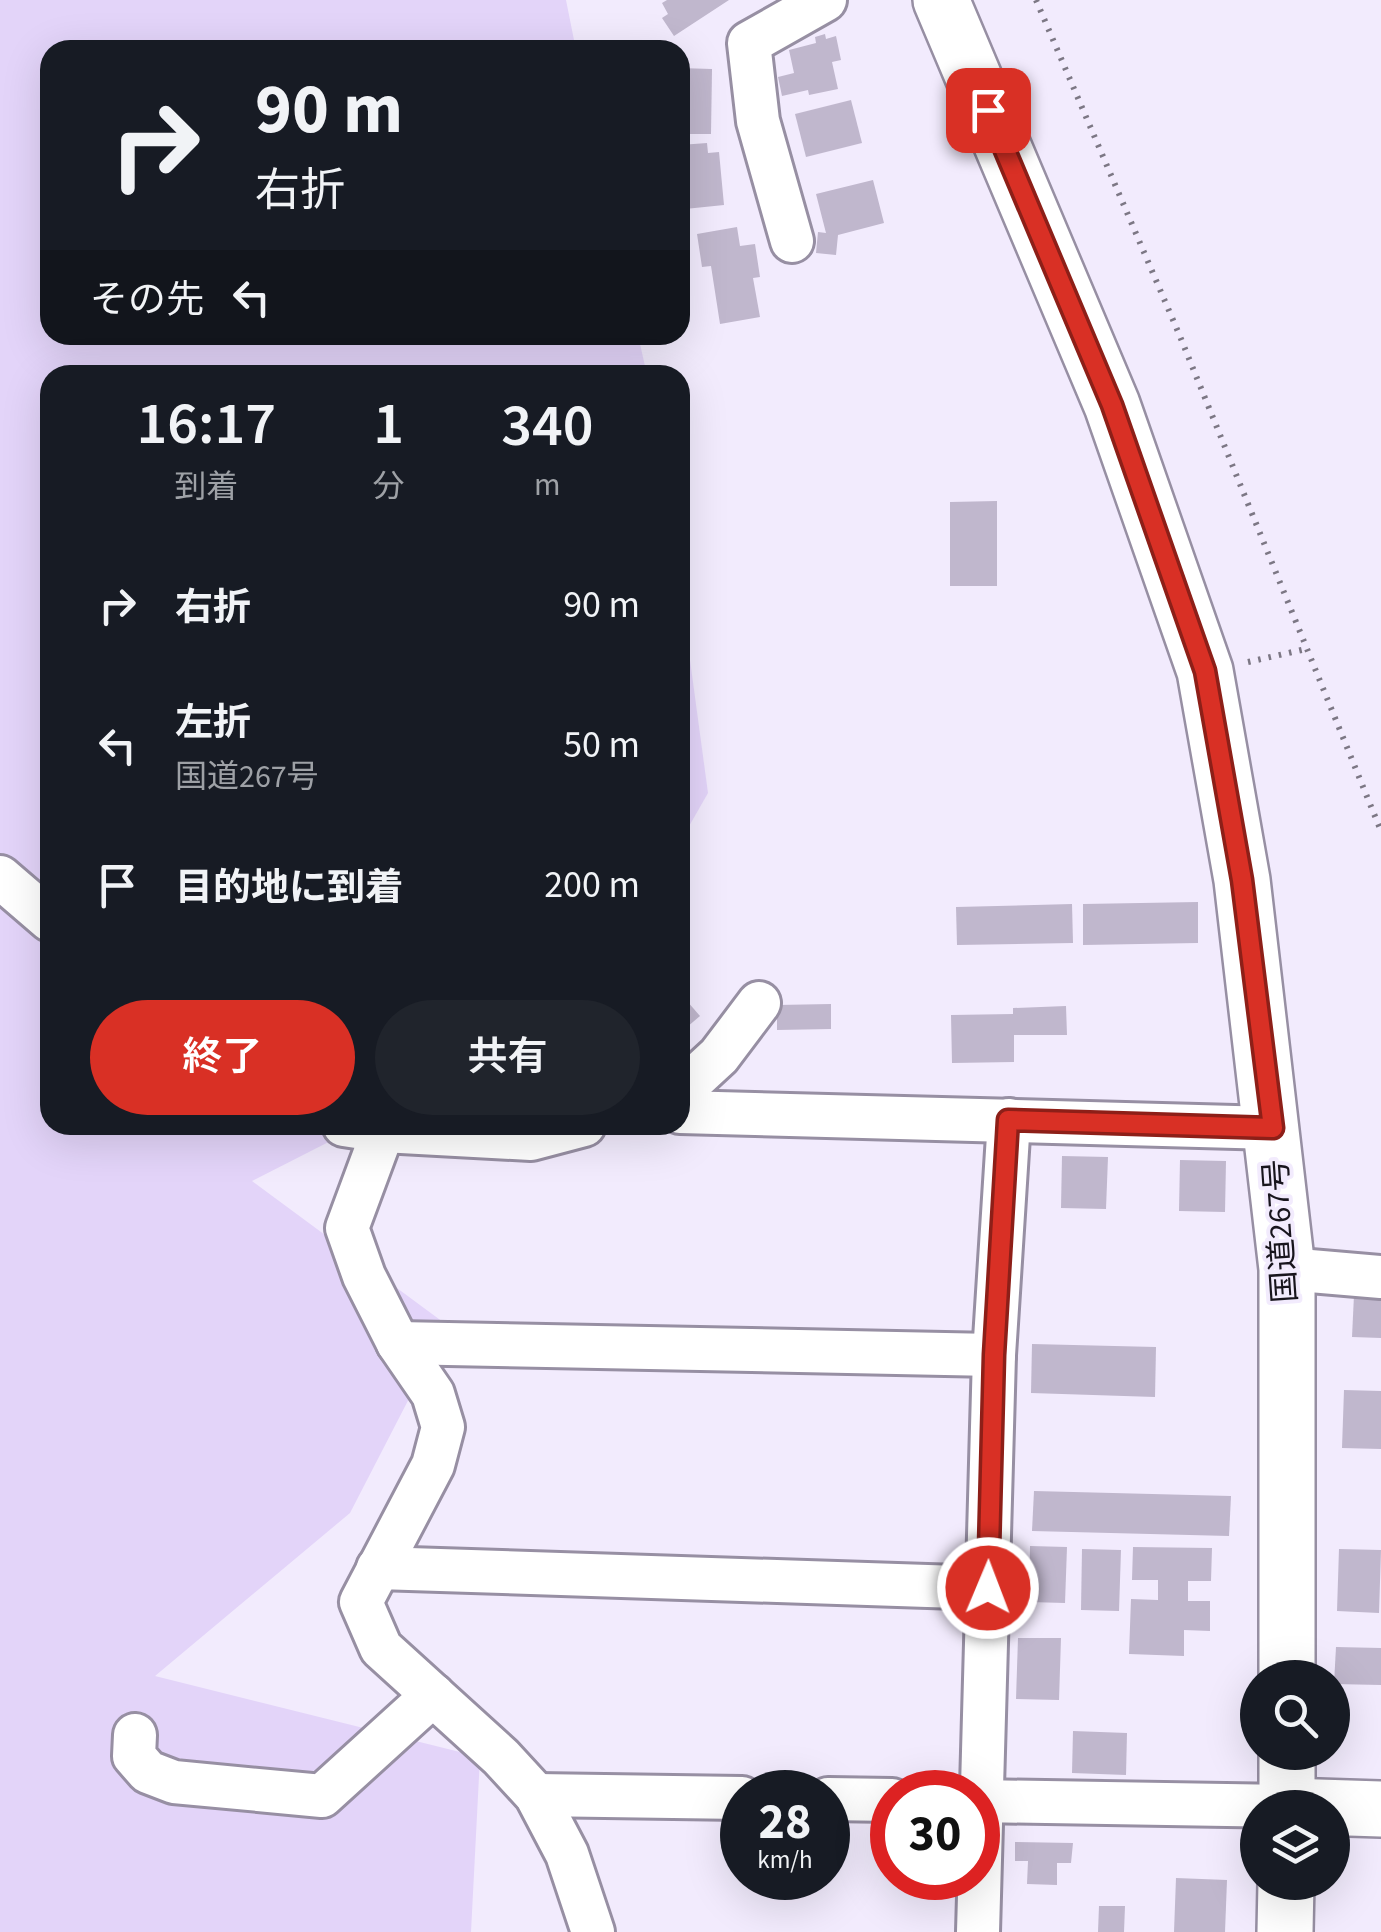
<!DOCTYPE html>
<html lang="ja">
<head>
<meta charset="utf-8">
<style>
  :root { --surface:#171b24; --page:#20242c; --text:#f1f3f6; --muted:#9ea1a6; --accent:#d93025 }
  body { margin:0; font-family:"Source Sans 3","Noto Sans JP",sans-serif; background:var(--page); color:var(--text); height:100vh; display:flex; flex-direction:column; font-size:38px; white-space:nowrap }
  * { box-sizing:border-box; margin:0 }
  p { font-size:32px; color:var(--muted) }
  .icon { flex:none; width:55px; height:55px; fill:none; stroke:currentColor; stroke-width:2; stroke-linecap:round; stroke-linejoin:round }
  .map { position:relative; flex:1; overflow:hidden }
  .side { position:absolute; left:40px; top:365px; width:650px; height:770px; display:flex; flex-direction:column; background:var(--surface); border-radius:30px; box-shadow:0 10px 40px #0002 }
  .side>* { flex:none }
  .hud { position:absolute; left:40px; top:40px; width:650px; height:305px; border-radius:30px; box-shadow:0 10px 40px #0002; background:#171b24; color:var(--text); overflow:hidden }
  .tools { position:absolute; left:1240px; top:1660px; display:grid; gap:20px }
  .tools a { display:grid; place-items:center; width:110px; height:110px; border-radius:50%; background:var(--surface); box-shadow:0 10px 40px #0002; font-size:50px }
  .speed { position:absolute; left:720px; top:1770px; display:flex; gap:20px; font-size:50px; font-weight:700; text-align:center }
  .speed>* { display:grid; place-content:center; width:130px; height:130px; border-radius:50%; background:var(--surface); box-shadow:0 10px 40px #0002; line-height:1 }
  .speed small { font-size:25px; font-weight:400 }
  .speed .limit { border:15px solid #d22; background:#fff; color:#111 }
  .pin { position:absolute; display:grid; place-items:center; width:85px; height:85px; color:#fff; margin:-42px; border-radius:20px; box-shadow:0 5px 15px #0006 }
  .me { position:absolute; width:110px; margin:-55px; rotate:1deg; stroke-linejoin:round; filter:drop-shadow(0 0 8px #0008) }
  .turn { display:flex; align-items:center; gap:35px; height:210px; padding:0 50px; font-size:45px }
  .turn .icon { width:130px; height:130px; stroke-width:2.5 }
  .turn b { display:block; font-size:70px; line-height:85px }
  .then { display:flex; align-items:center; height:95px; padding:0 50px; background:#0003; gap:20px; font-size:38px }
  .eta { display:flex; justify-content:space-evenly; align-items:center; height:170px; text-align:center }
  .eta b { font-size:60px; font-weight:600; line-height:70px }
  .primary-button { display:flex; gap:20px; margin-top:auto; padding:20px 50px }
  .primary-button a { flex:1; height:115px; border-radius:60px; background:var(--accent); color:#fff; font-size:40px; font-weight:600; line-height:115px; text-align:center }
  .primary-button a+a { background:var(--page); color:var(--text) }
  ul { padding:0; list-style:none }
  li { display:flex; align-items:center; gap:30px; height:140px; padding:0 50px }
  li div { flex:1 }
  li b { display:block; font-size:38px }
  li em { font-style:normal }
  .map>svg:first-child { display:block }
</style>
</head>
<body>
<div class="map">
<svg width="1381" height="1932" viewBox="0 0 1381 1932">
  <rect width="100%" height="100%" fill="#f2ebfd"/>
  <g fill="#e3d4f9">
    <path d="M0 0H566L576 50H50V335H638L647 375H50V1125H362L252 1181 447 1325 350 1513 155 1676 480 1757 471 1932H0Z"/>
    <path d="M680 586 708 793 680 842Z"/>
  </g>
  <g fill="#c0b7cd">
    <path d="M667 0H729L674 36 662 18 668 14 662 3Z"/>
    <path d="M825 34 826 39 836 36 841 60 832 62 838 89 809 95 808 90 782 96 778 77 794 73 789 50 816 43 815 37Z"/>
    <path d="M680 68 712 69 711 134H680Z"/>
    <path d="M851 100 862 143 806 157 795 114Z"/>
    <path d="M707 143 708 153 719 152 724 205 685 209 680 145Z"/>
    <path d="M873 180 884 223 838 235 836 255 816 253 818 232 826 233 816 194Z"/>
    <path d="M737 227 740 246 755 244 760 277 753 278 760 317 720 324 711 266 702 267 697 234Z"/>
    <path d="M997 501V586H950V502Z"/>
    <path d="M1198 902V943L1083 945V904Z"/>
    <path d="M1072 904 1073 943 957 945 956 907Z"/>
    <path d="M680 993 700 1016 680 1033Z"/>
    <path d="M831 1004V1029L777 1030V1005Z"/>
    <path d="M1066 1006 1067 1035H1014V1062L952 1063 951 1015 1013 1014V1008Z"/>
    <path d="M1062 1156 1108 1157 1106 1209 1061 1208Z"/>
    <path d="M1180 1160 1226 1161 1225 1212 1179 1211Z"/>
    <path d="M1354 1295 1381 1296V1338L1352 1337Z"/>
    <path d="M1032 1344 1156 1347 1155 1397 1031 1393Z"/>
    <path d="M1344 1390 1381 1391V1449L1342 1448Z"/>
    <path d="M1034 1491 1231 1496 1229 1536 1032 1531Z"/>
    <path d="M1030 1546 1067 1547 1065 1603 1029 1602Z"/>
    <path d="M1133 1547 1212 1548 1211 1581H1188V1601H1210V1631L1184 1630V1656L1129 1654 1131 1599 1158 1600V1580H1132Z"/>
    <path d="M1082 1549 1121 1550 1119 1611 1081 1610Z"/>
    <path d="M1339 1549 1381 1550 1379 1613 1337 1611Z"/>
    <path d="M1018 1638H1061L1059 1700 1016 1699Z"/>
    <path d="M1336 1647 1381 1648V1685L1334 1684Z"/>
    <path d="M1073 1731 1127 1733 1126 1775 1072 1773Z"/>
    <path d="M1015 1842 1073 1843 1071 1863H1057V1885L1027 1884 1028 1861H1015Z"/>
    <path d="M1176 1878 1227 1880 1225 1932H1174Z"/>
    <path d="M1099 1906H1125L1124 1932H1098Z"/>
  </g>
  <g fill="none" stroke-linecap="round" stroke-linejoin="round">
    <g stroke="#978fa3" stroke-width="48">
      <g id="street">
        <path d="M792 241 758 121 749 43 825 0"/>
        <path d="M0 877 50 920"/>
        <path d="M680 1092 719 1056 759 1003"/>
        <path d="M680 1112 1273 1128"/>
        <path d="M344 1125 383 1131 531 1139 584 1125"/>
        <path d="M383 1131 347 1228 364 1276 398 1343 433 1394 443 1427 433 1465 361 1602 381 1648 501 1757 536 1795 567 1854 593 1932"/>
        <path d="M1287 1269 1381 1277"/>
        <path d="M398 1343 994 1355"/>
        <path d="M378 1568 988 1588"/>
        <path d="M135 1735 134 1756 148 1772 174 1782 322 1796 433 1695"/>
        <path d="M536 1795 742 1798"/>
        <path d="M828 1799 892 1800"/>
        <path d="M978 1801 1287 1806"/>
        <path d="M978 1932 994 1355 1009 1120"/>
      </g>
    </g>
    <g stroke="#978fa3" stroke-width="60">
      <path id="secondary" d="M1287 1806 1381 1809"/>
    </g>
    <g stroke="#978fa3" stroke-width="60">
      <g id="highway">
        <path d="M941 0 1112 405 1205 671 1242 880 1287 1269V1678"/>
        <path d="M1287 1808V1752"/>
        <path d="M1285 1932 1286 1882"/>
      </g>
    </g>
    <g stroke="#7c7784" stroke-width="6" stroke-dasharray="2.5 8" stroke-linecap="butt">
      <path d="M1036 0 1179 334 1381 831"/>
      <path d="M1248 662 1306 649"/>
    </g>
    <use href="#street" stroke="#fff" stroke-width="42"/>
    <use href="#secondary" stroke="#fff" stroke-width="55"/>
    <use href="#highway" stroke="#fff" stroke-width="55"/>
  </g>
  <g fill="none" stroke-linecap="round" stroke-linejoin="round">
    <g stroke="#8d1f18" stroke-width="25">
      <path id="route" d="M988 110 1112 405 1205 671 1242 880 1273 1128 1008 1120 994 1355 988 1588"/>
    </g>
    <use href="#route" stroke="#d93025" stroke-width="18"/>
  </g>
  <g text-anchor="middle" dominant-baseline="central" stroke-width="8" stroke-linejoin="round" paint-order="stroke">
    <g font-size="32" fill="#18151d" stroke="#f2ebfd">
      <text transform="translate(1281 1231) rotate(-94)">国道267号</text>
    </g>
  </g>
</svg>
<div class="tools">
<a><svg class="icon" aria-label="search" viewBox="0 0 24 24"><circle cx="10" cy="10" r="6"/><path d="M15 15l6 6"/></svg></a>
<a><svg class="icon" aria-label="layers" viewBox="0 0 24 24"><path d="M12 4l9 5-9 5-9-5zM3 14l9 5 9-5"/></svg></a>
</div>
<div class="speed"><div>28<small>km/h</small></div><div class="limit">30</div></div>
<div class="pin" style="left:988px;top:110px;background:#d93025"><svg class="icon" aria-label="arrive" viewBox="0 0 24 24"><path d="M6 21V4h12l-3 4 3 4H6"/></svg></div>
<svg class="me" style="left:988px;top:1588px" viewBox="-20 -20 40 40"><circle r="17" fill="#d93025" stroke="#fff" stroke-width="3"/><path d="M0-11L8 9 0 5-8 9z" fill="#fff"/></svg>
<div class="hud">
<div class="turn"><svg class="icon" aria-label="right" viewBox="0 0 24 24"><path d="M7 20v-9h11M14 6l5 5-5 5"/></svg><div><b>90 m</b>右折</div></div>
<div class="then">その先<svg class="icon" aria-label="left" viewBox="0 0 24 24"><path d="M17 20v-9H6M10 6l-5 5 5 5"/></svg></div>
</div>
<section class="side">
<div class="eta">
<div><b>16:17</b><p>到着</p></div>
<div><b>1</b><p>分</p></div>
<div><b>340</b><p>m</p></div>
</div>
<ul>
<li><svg class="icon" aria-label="right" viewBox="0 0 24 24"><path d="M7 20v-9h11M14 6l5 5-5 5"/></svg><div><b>右折</b></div><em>90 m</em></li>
<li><svg class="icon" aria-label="left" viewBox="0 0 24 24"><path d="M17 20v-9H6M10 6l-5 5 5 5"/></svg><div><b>左折</b><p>国道267号</p></div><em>50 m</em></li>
<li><svg class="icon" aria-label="arrive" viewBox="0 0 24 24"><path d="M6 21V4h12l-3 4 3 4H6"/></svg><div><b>目的地に到着</b></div><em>200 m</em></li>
</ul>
<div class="primary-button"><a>終了</a><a>共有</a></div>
</section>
</div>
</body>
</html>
